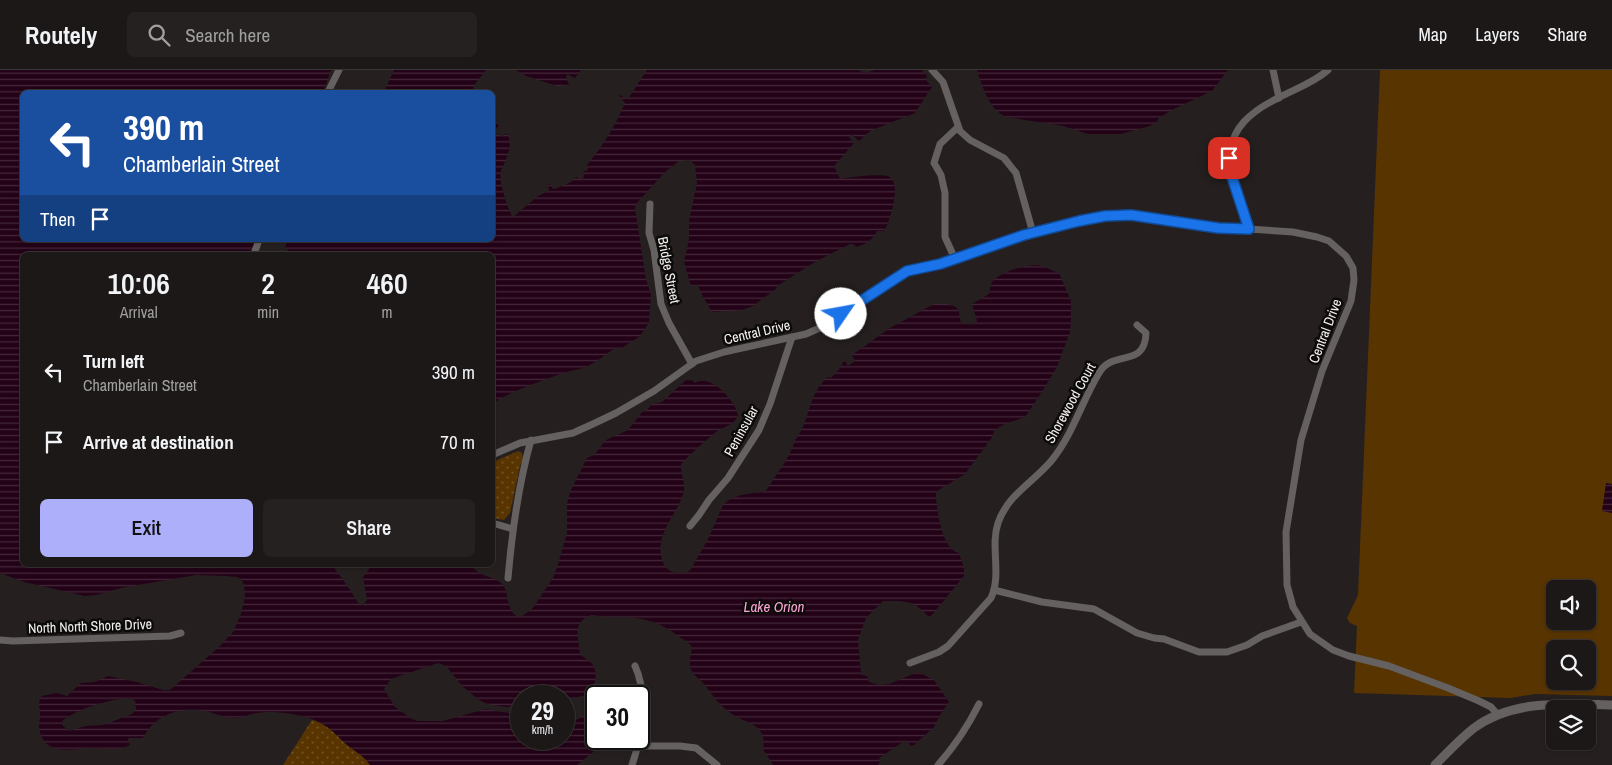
<!DOCTYPE html>
<html lang="en">
<head>
<meta charset="utf-8">
<style>
  :root { --surface:#1c1817; --page:#252120; --text:#f1f3f6; --muted:#a0a0a1; --line:#3a3736; --accent:#adaffb }
  body { margin:0; font-family:"Archivo Narrow",sans-serif; background:var(--page); color:var(--text); height:100vh; display:flex; flex-direction:column; font-size:19px; white-space:nowrap }
  * { box-sizing:border-box; margin:0 }
  p { font-size:16px; color:var(--muted) }
  .icon { flex:none; width:28px; height:28px; fill:none; stroke:currentColor; stroke-width:2; stroke-linecap:round; stroke-linejoin:round }
  .map { position:relative; flex:1; overflow:hidden }
  .panel { position:absolute; left:20px; top:182px; width:475px; height:315px; display:flex; flex-direction:column; background:var(--surface); border-radius:8px; box-shadow:0 1px 4px #0004,0 0 0 1px var(--line) }
  .panel>* { flex:none }
  .top-card { position:absolute; left:20px; top:20px; width:475px; height:152px; border-radius:8px; box-shadow:0 1px 4px #0004,0 0 0 1px var(--line); background:#1a4fa0; color:#fff; overflow:hidden }
  .controls { position:absolute; left:1546px; top:510px; display:grid; gap:10px }
  .controls a { display:grid; place-items:center; width:50px; height:50px; border-radius:8px; background:var(--surface); box-shadow:0 1px 4px #0004,0 0 0 1px var(--line); font-size:25px }
  .speed { position:absolute; left:510px; top:615px; display:flex; gap:10px; font-size:25px; font-weight:700; text-align:center }
  .speed>* { display:grid; place-content:center; width:65px; height:65px; border-radius:50%; background:var(--surface); box-shadow:0 1px 4px #0004,0 0 0 1px var(--line); line-height:1 }
  .speed small { font-size:12px; font-weight:400 }
  .speed .limit { border:2px solid #111; border-radius:8px; background:#fff; color:#111 }
  .pin { position:absolute; display:grid; place-items:center; width:42px; height:42px; color:#fff; margin:-21px; border-radius:10px; box-shadow:0 2px 8px #0006 }
  .me { position:absolute; width:55px; margin:-28px; rotate:57deg; stroke-linejoin:round; filter:drop-shadow(0 0 4px #0008) }
  .turn { display:flex; align-items:center; gap:18px; height:105px; padding:0 20px; font-size:22px }
  .turn .icon { width:65px; height:65px; stroke-width:2.5 }
  .turn b { display:block; font-size:35px; line-height:42px }
  .then { display:flex; align-items:center; height:48px; padding:0 20px; background:#0003; gap:10px; font-size:19px }
  .eta { display:flex; justify-content:space-evenly; align-items:center; height:85px; text-align:center }
  .eta b { font-size:30px; font-weight:600; line-height:35px }
  .button { display:flex; gap:10px; margin-top:auto; padding:10px 20px }
  .button a { flex:1; height:58px; border-radius:8px; background:var(--accent); color:#111; font-size:20px; font-weight:600; line-height:58px; text-align:center }
  .button a+a { background:var(--page); color:var(--text) }
  ul { padding:0; list-style:none }
  li { display:flex; align-items:center; gap:15px; height:70px; padding:0 20px }
  li div { flex:1 }
  li b { display:block; font-size:19px }
  li em { font-style:normal }
  header { display:flex; align-items:center; gap:30px; box-sizing:border-box; height:70px; padding:0 25px; background:var(--surface); border-bottom:1px solid var(--line) }
  header strong { font-size:24px }
  nav { display:flex; gap:28px; margin-inline-start:auto; font-size:18px }
  .search { width:350px; height:45px; background:var(--page); display:flex; align-items:center; gap:12px; box-sizing:border-box; padding:0 18px; border-radius:8px; color:var(--muted); font-size:19px }
  .map>svg:first-child { display:block }
</style>
</head>
<body>
<header>
<strong>Routely</strong>
<div class="search"><svg class="icon" aria-label="search" viewBox="0 0 24 24"><circle cx="10" cy="10" r="6"/><path d="M15 15l6 6"/></svg>Search here</div>
<nav><a>Map</a><a>Layers</a><a>Share</a></nav>
</header>
<div class="map">
<svg width="1612" height="695" viewBox="0 0 1612 695">
  <defs>
    <pattern id="park-dots" width="8" height="8" patternUnits="userSpaceOnUse" patternTransform="scale(1.25)"><rect width="8" height="8" fill="#583400"/><path d="M2 2h.1M6 6h.1" fill="none" stroke="#715226" stroke-width="1.8" stroke-linecap="round"/></pattern>
    <pattern id="water-rules" width="6" height="5" patternUnits="userSpaceOnUse" patternTransform="scale(1.25)"><rect width="6" height="5" fill="#230217"/><path d="M0 2.5h6" fill="none" stroke="#442739"/></pattern>
  </defs>
  <rect width="100%" height="100%" fill="#25201f"/>
  <path fill="#583400" fill-rule="evenodd" d="M1380 0H1612V626L1536 624 1510 628 1354 623 1357 556 1350 553 1347 548 1358 525ZM1555 519H1588V551H1555ZM1555 579H1588V611H1555Z"/>
  <g fill="url(#park-dots)">
    <path d="M518 381 522 383 523 389 520 396 510 443 504 450 493 448V392Z"/>
    <path d="M312 650C326 652 362 683 370 695H283Z"/>
  </g>
  <g fill="url(#water-rules)" fill-rule="evenodd">
    <path d="M0 0H331L323 22H22V170H256L252 181 253 185H22V495H332C341 507 351 520 358 533L363 535 367 530 363 507 372 495H470C474 499 480 504 486 506 492 508 498 509 503 515 510 525 506 546 521 547L532 539 553 508 558 494 567 463V434L570 422 587 388 594 385 606 370 628 360 642 342 646 341 652 334 662 332 686 310H692L695 313C710 302 737 332 738 346 733 356 724 356 716 362 707 370 688 385 681 395 680 405 687 415 683 425 675 447 653 467 663 492 665 499 671 502 678 503 683 504 688 503 691 499L709 467 723 435 730 429 741 425 766 421C775 405 790 389 795 370 810 353 807 324 828 307L831 308 841 297 844 290 848 296 855 291 852 285 890 258 934 234H948L956 237 959 242 961 254 966 253 971 255 977 251 972 234 989 224C990 220 990 216 992 212 1000 202 1024 195 1036 195 1044 195 1052 201 1059 203L1071 231V251L1070 262 1057 297 1042 322 1025 347 1005 354 994 360 993 366 965 404 937 421 936 423C936 438 942 480 959 483L964 498V506L931 546H928C911 528 906 532 883 531L866 548 858 570 861 602 862 605 867 606 869 612 879 615 889 614 918 602 934 610 949 632 940 645 934 657 914 675 911 676 906 670 879 688 881 691 878 695H773L763 679C764 672 764 667 760 661 756 654 744 651 737 647 722 639 714 628 705 615 700 609 692 605 690 597 689 591 691 584 692 578 690 573 686 571 681 568 657 549 636 546 607 547 602 547 596 545 591 545 572 552 578 567 580 584 584 588 590 591 593 595 598 603 595 620 587 624 580 628 571 627 564 630V626H521V635L505 637 487 634 479 630 463 617 446 596 438 593 391 609 384 619 395 637 412 649 418 651H443L485 639 521 645V669H564V657L585 645 596 644V669H602L593 682 577 695H370C364 686 356 682 347 675 338 667 329 656 317 651 299 644 276 640 257 643 248 644 241 649 231 648 222 647 214 643 205 641 181 636 154 645 143 668H129L128 669 130 675C118 682 105 678 92 678 71 679 43 687 39 657 39 653 40 649 40 645 40 638 37 632 42 626L57 623 67 626 81 613 95 612 108 606 137 612 163 620H170L220 576 233 562 241 544 245 527 244 515 241 509 237 507 224 506 196 505 121 518 96 525 85 526 24 512 0 503ZM128 628H130L135 631 136 639 132 644 103 655 86 656 69 661 62 655 63 650C80 638 107 630 128 628Z"/>
    <path d="M394 0H486L475 14 472 22H384Z"/>
    <path d="M499 0H581L575 8 567 4 566 8 569 14 567 15 557 16 526 6 516 0Z"/>
    <path d="M647 0H858L865 3 875 0H922L927 6 926 10 932 17 915 43 870 61 859 71 851 64 849 67 854 73 834 96 840 109C851 107 877 104 887 106 904 111 889 151 885 161H877C873 170 865 175 856 177L853 174H850L815 192 777 216 776 219 753 236 742 240 712 242 703 227 698 215 691 216 684 192 689 169V151L697 113 695 95 690 90 679 91 665 102 637 133 635 138 646 209 651 225 649 253 639 267 620 279 615 278C606 284 597 292 586 297 579 300 571 300 564 303 540 311 514 320 493 333L492 185H293L285 178 287 170H492L493 49 499 55 493 63 497 65 500 64 502 67 507 63C514 77 506 88 501 101 498 110 508 140 513 147L538 126 549 121 548 114H550L553 119H555L571 112 576 107 582 110 584 106 582 102 588 100 587 95C604 74 614 58 625 33L619 26V25L628 29Z"/>
    <path d="M977 0H1228L1212 21 1172 40 1159 48 1156 52 1150 56 1121 64H1088L1063 56 1007 47C990 41 983 19 977 0Z"/>
    <path d="M1606 413 1612 414V443L1602 441Z"/>
  </g>
  <g fill="none" stroke-linecap="round" stroke-linejoin="round">
    <g stroke="#646160" stroke-width="7">
      <path d="M932 0 943 12 960 61 970 70 1004 88 1016 103 1033 163"/>
      <path d="M1273 0 1279 28"/>
      <path d="M328 22 339 0"/>
      <path d="M650 134 649 163 654 180 661 234 669 253 692 294"/>
      <path d="M1249 159C1230 100 1209 62 1278 28 1295 19 1313 13 1328 0"/>
      <path d="M255 181 259 170"/>
      <path d="M955 189 945 167V123L941 105 934 93 940 74 958 57"/>
      <path d="M492 385 520 373 573 363 595 353 616 343 654 321 696 291 724 282 806 264 822 257 907 201 940 194 1033 163 1105 146 1131 145 1218 157 1293 162 1317 167 1329 171 1346 186 1353 198 1354 210 1351 231 1322 301 1301 370 1286 462 1287 515 1293 537 1310 564 1333 580 1349 586 1389 596 1448 618 1479 631 1491 637 1498 645"/>
      <path d="M492 453 513 459"/>
      <path d="M690 456 699 445 709 430 728 408 759 360 770 334 792 267"/>
      <path d="M508 508C512 462 518 416 531 370"/>
      <path d="M994 520 1042 532 1094 539 1137 563 1154 568 1164 569 1199 582H1227L1247 575 1262 566 1301 552"/>
      <path d="M0 570 13 571 170 566 181 563"/>
      <path d="M910 593 939 582 948 576 991 528C1002 504 990 477 998 453 1008 424 1034 412 1052 390 1073 364 1082 331 1099 303 1112 279 1145 299 1146 263L1137 255"/>
      <path d="M638 676H680L696 678 717 695"/>
      <path d="M632 695C642 667 648 623 635 596"/>
      <path d="M938 695C954 677 968 656 979 634"/>
    </g>
    <path stroke="#646160" stroke-width="9" d="M1435 695C1448 682 1460 669 1474 658 1513 629 1566 634 1612 635"/>
  </g>
  <g fill="none" stroke-linecap="round" stroke-linejoin="round">
    <g stroke="#114b97" stroke-width="12">
      <path id="route" d="M841 244 907 201 940 194 1024 165 1079 151 1105 146 1131 145 1218 158 1249 159 1232 107 1229 88"/>
    </g>
    <use href="#route" stroke="#1a73e8" stroke-width="9"/>
  </g>
  <g text-anchor="middle" dominant-baseline="central" stroke-width="5" stroke-linejoin="round" paint-order="stroke">
    <g font-size="14" fill="#f4f0f0" stroke="#0d0a0a">
      <text transform="translate(669 200) rotate(79)">Bridge Street</text>
      <text transform="translate(1325 261) rotate(-69)">Central Drive</text>
      <text transform="translate(757 262) rotate(-13)">Central Drive</text>
      <text transform="translate(1070 333) rotate(-61)">Shorewood Court</text>
      <text transform="translate(741 361) rotate(-61)">Peninsular</text>
      <text transform="translate(90 556) rotate(-2)">North North Shore Drive</text>
    </g>
    <g font-size="15" font-style="italic" fill="#f9a6d5" stroke="#0d0a0a">
      <text x="774" y="536">Lake Orion</text>
    </g>
  </g>
</svg>
<div class="controls">
<a><svg class="icon" aria-label="sound" viewBox="0 0 24 24"><path d="M4 9h4l5-4v14l-5-4H4zM17 9q2 3 0 6"/></svg></a>
<a><svg class="icon" aria-label="search" viewBox="0 0 24 24"><circle cx="10" cy="10" r="6"/><path d="M15 15l6 6"/></svg></a>
<a><svg class="icon" aria-label="layers" viewBox="0 0 24 24"><path d="M12 4l9 5-9 5-9-5zM3 14l9 5 9-5"/></svg></a>
</div>
<div class="speed"><div>29<small>km/h</small></div><div class="limit">30</div></div>
<div class="pin" style="left:1229px;top:88px;background:#d93025"><svg class="icon" aria-label="arrive" viewBox="0 0 24 24"><path d="M6 21V4h12l-3 4 3 4H6"/></svg></div>
<svg class="me" style="left:841px;top:244px" viewBox="-20 -20 40 40"><circle r="19" fill="#fff"/><path d="M0-13L10 11 0 6-10 11z" fill="#1a73e8"/></svg>
<div class="top-card">
<div class="turn"><svg class="icon" aria-label="left" viewBox="0 0 24 24"><path d="M17 20v-9H6M10 6l-5 5 5 5"/></svg><div><b>390 m</b>Chamberlain Street</div></div>
<div class="then">Then<svg class="icon" aria-label="arrive" viewBox="0 0 24 24"><path d="M6 21V4h12l-3 4 3 4H6"/></svg></div>
</div>
<section class="panel">
<div class="eta">
<div><b>10:06</b><p>Arrival</p></div>
<div><b>2</b><p>min</p></div>
<div><b>460</b><p>m</p></div>
</div>
<ul>
<li><svg class="icon" aria-label="left" viewBox="0 0 24 24"><path d="M17 20v-9H6M10 6l-5 5 5 5"/></svg><div><b>Turn left</b><p>Chamberlain Street</p></div><em>390 m</em></li>
<li><svg class="icon" aria-label="arrive" viewBox="0 0 24 24"><path d="M6 21V4h12l-3 4 3 4H6"/></svg><div><b>Arrive at destination</b></div><em>70 m</em></li>
</ul>
<div class="button"><a>Exit</a><a>Share</a></div>
</section>
</div>
</body>
</html>
